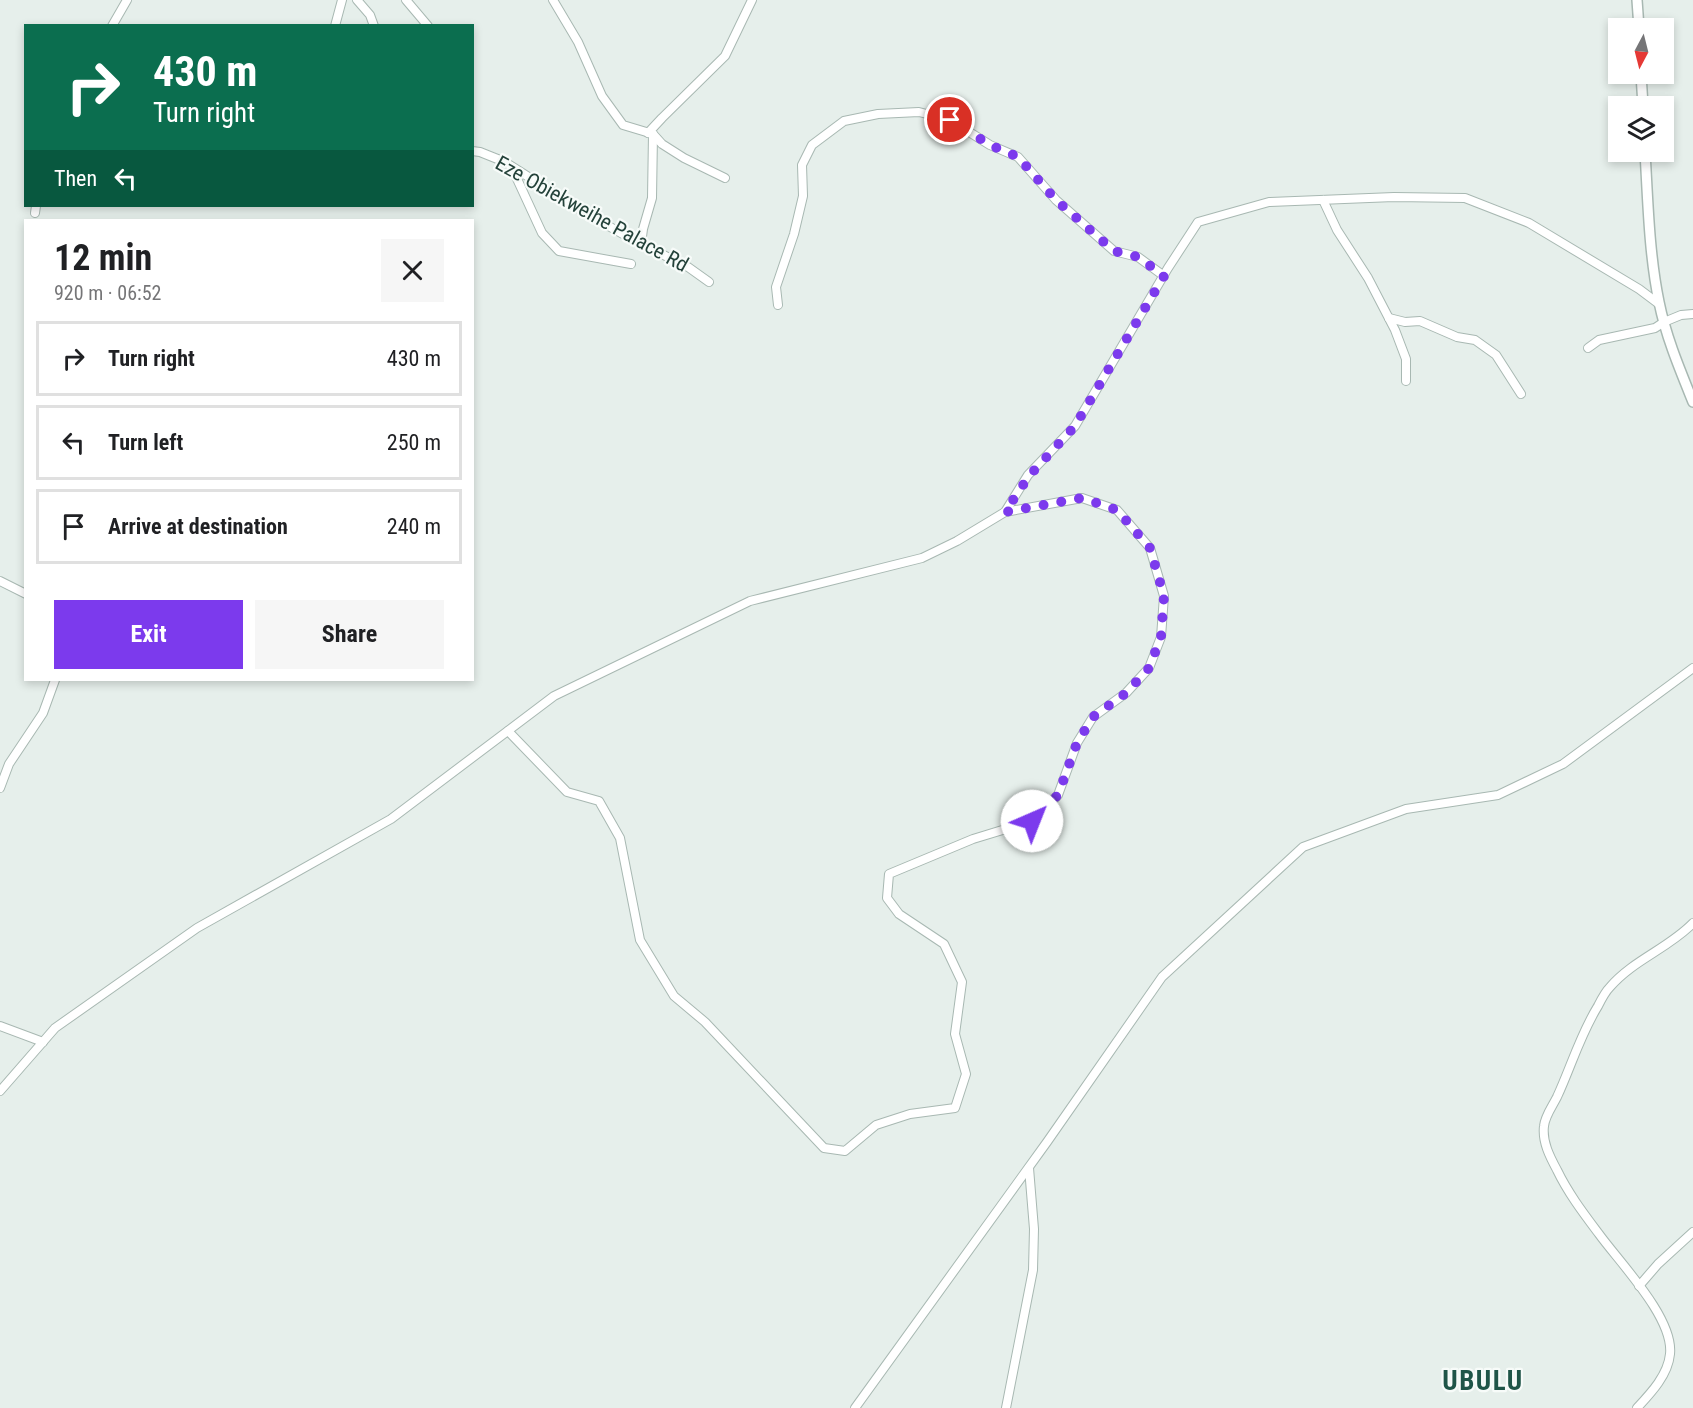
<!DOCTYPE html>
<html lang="en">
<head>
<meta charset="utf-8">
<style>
  :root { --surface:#fff; --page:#f6f6f6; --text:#202124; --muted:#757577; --line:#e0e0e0; --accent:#7c3aed }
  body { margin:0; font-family:"Roboto Condensed",sans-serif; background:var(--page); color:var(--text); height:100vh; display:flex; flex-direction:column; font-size:22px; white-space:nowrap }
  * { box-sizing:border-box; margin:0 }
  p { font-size:20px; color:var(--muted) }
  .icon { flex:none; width:33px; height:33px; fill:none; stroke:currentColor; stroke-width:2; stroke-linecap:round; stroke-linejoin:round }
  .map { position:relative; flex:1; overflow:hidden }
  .details { position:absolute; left:24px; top:219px; width:450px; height:462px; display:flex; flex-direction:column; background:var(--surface); border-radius:0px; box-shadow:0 3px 9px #0003 }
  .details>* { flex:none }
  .guide { position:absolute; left:24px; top:24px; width:450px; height:183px; border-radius:0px; box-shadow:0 3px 9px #0003; background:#0b6e4f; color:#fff; overflow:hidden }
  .needle { width:39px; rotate:187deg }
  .controls { position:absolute; left:1608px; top:18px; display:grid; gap:12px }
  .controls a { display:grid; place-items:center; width:66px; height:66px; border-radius:0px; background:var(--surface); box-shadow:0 3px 9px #0003; font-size:30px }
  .pin { position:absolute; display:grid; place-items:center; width:51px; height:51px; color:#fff; margin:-26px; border:3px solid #fff; border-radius:50%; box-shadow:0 2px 6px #0007 }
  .me { position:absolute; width:66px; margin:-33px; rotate:44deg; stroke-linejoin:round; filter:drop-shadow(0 0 4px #0008) }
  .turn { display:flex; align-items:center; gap:21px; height:126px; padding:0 30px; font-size:27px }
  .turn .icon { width:78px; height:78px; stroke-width:2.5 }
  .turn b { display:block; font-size:42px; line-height:51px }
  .then { display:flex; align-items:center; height:57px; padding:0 30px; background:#0003; gap:12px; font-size:22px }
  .round { display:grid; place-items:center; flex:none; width:63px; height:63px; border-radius:0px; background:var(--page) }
  .head { display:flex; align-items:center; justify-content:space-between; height:102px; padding:0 30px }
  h1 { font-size:36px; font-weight:700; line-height:45px }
  .primary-button { display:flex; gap:12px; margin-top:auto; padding:12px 30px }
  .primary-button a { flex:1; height:69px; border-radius:0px; background:var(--accent); color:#fff; font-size:24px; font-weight:700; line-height:69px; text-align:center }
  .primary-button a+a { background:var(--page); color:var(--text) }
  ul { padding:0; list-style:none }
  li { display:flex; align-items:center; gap:18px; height:75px; margin:0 12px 9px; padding:0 18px; border:3px solid var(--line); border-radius:0px }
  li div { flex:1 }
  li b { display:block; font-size:22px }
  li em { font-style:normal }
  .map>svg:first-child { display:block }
</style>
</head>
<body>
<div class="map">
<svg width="1693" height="1408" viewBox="0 0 1693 1408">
  <rect width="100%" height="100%" fill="#e6efeb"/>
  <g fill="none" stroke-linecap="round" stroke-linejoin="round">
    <g stroke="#a8b8b2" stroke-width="10">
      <g id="minor">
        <path d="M357 0 370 15 374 26"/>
        <path d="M406 0 428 26"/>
        <path d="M553 0 578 42 602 96 623 125 653 134 662 144 684 158 725 178"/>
        <path d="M112 26 127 0"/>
        <path d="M335 26 342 0"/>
        <path d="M648 133 662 118 725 56 752 0"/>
        <path d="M472 151 480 152 505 162 587 214 637 242 688 267 709 282"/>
        <path d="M512 168 542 233 559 251 631 264"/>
        <path d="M1323 200 1337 230 1368 278 1395 330 1406 359V381"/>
        <path d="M35 213 36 206"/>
        <path d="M641 244 643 229 652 198 653 134"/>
        <path d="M778 305 776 287 794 234 803 196 802 165 812 145 844 121 878 114 919 112 950 120 990 145 1018 157 1056 200 1114 251 1138 257 1164 276"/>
        <path d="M1389 318 1405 322 1420 321 1457 337 1475 340 1496 355 1521 394"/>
        <path d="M1588 348 1599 340 1655 328 1664 322 1681 315 1693 314"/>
        <path d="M0 581 26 594"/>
        <path d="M508 731 567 792 599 801 620 838 640 940 674 996 705 1022 824 1148 845 1151 876 1125 910 1114 955 1108 966 1074 955 1034 962 982 944 944 899 914 887 898 889 874 973 839 1032 821 1058 795 1077 743 1093 717 1126 693 1149 668 1161 637 1164 596 1150 548 1117 510 1082 498 1005 512"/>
        <path d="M0 788 9 764 43 713 55 680"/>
        <path d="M0 1026 43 1042"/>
        <path d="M0 1091 55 1028 197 928 391 819 554 696 750 601 922 558 957 541 1005 512 1028 475 1075 426 1168 268 1198 222 1269 202 1394 197 1465 198 1529 223 1639 289 1659 304"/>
        <path d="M1639 1286 1658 1264 1693 1232"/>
        <path d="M855 1408 1047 1142 1162 977 1303 847 1406 809 1498 795 1563 764 1693 668"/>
        <path d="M1006 1408 1033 1270 1034 1229 1029 1168"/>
        <path d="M1637 1408C1651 1393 1668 1375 1670 1354 1674 1318 1620 1263 1599 1234 1584 1214 1568 1193 1557 1170 1550 1157 1542 1142 1544 1126 1545 1116 1552 1107 1557 1097 1571 1067 1580 1035 1598 1006 1601 1000 1605 992 1610 987 1633 960 1669 948 1693 923"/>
      </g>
    </g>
    <g stroke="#a8b8b2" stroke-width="12">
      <g id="tertiary">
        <path d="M1637 0 1639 28"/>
        <path d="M1641 74 1643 106"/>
        <path d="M1645 152C1648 202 1649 253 1659 302 1666 337 1680 370 1693 402"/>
      </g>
    </g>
    <use href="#minor" stroke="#fff" stroke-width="8"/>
    <use href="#tertiary" stroke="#fff" stroke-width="9"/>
  </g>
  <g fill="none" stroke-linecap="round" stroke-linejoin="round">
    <path stroke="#7c3aed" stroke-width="10" stroke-dasharray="0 18" d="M950 120 990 145 1018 157 1056 200 1114 251 1138 257 1164 276 1075 426 1029 476 1005 512 1082 498 1117 510 1150 548 1164 596 1161 637 1149 668 1126 693 1093 717 1077 743 1058 795 1032 821"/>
  </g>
  <g text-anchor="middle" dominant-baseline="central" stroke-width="4.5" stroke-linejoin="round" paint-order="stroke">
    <g font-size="21" fill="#24423a" stroke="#f7fbf9">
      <text transform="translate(592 214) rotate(29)">Eze Obiekweihe Palace Rd</text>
    </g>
    <g font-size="27" font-weight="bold" letter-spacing="1.5" fill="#1f5548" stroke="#f7fbf9">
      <text x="1483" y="1381">UBULU</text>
    </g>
  </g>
</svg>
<div class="controls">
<a><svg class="needle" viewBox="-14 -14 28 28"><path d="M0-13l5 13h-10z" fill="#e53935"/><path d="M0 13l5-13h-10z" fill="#757577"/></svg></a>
<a><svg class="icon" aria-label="layers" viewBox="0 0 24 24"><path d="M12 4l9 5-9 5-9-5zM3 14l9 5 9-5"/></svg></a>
</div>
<div class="pin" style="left:950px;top:120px;background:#d93025"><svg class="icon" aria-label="arrive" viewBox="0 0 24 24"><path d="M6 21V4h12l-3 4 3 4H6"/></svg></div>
<svg class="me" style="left:1032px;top:821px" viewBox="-20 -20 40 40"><circle r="19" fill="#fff"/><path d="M0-13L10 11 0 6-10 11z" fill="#7c3aed"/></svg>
<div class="guide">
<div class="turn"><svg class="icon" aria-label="right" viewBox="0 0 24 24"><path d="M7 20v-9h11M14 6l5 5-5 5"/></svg><div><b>430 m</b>Turn right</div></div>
<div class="then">Then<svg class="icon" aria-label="left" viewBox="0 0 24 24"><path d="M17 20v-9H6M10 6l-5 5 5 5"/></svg></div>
</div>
<section class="details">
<div class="head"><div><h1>12 min</h1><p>920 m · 06:52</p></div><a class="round"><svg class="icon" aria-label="close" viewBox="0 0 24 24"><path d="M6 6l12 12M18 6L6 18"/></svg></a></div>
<ul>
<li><svg class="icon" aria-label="right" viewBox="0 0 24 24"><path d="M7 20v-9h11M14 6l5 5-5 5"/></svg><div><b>Turn right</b></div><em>430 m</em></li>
<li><svg class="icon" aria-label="left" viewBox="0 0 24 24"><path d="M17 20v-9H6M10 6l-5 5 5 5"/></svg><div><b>Turn left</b></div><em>250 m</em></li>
<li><svg class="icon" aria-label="arrive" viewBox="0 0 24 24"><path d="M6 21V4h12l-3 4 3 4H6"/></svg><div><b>Arrive at destination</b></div><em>240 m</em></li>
</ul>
<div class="primary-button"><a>Exit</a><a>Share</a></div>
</section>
</div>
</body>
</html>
